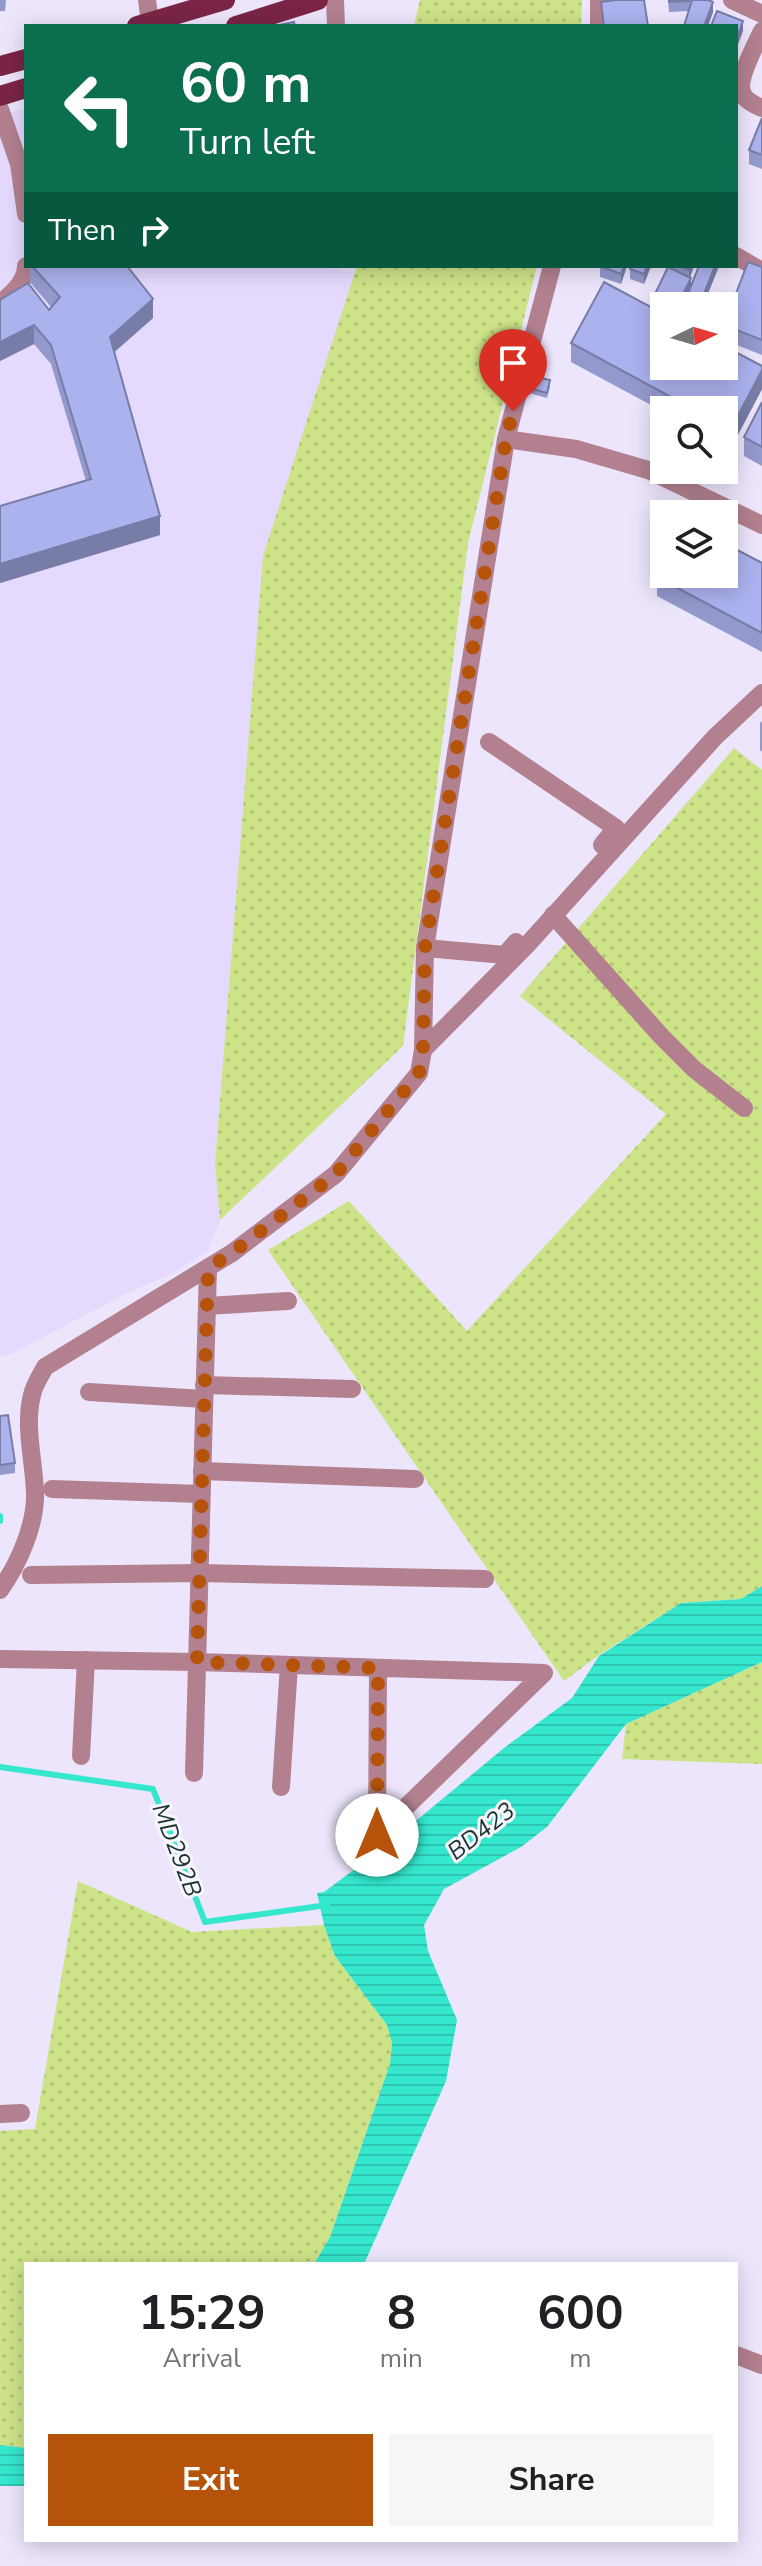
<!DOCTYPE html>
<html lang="en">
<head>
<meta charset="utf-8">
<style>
  :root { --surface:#fff; --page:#f6f6f6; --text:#202124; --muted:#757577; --accent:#b45309 }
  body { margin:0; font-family:"Nunito Sans",sans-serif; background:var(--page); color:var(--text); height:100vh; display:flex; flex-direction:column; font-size:30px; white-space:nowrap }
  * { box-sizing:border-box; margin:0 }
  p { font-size:26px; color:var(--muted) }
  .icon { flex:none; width:44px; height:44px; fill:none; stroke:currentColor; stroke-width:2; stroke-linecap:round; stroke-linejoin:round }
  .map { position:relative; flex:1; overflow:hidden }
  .side { position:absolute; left:24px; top:2262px; width:714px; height:280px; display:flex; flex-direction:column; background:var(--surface); border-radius:0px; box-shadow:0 4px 20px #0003 }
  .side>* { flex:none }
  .top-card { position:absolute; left:24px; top:24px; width:714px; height:244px; border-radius:0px; box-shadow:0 4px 20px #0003; background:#0b6e4f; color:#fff; overflow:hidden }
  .needle { width:52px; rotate:85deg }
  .tools { position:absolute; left:650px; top:292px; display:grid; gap:16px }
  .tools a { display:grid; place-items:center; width:88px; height:88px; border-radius:0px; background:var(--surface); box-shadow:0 4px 20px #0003; font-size:40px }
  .pin { position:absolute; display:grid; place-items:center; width:68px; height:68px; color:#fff; margin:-82px -34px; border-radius:50% 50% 50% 0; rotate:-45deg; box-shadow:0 0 8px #0007 }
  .pin .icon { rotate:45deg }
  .me { position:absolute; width:88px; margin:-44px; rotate:0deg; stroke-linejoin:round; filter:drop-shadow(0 0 6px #0008) }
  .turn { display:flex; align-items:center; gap:28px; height:168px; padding:0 24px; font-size:36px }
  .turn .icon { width:104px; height:104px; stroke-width:2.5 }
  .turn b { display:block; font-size:56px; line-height:68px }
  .then { display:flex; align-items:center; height:76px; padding:0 24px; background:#0003; gap:16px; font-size:30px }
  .eta { display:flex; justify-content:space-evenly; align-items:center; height:136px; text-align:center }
  .eta b { font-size:48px; font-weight:700; line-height:56px }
  .button { display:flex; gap:16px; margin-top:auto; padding:16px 24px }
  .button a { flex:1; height:92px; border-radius:0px; background:var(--accent); color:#fff; font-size:32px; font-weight:700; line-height:92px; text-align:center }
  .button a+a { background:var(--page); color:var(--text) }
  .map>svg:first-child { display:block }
</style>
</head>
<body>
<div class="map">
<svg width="762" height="2566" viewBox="0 0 762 2566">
  <defs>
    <pattern id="grass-dots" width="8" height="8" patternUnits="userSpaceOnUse" patternTransform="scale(2)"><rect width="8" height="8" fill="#cde388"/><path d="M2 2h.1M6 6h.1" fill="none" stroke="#afc275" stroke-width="1.8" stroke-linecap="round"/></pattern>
    <pattern id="water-rules" width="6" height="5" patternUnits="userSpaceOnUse" patternTransform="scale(2)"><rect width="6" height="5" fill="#34e7cd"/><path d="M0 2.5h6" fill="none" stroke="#2dc5b0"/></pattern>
  </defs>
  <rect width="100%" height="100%" fill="#ece5fc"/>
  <path fill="#e5d9fd" d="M26 108V266H319L356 273 263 556 215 1162 220 1220 208 1251 170 1275 127 1293 15 1352 0 1357V116Z"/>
  <g fill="url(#grass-dots)">
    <path d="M420 0H582L581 26H414Z"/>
    <path d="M357 266H537L468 543 403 1046 220 1220 215 1163 263 556Z"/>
    <path d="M734 748 762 770V1586L741 1599 681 1603 599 1655 564 1681 268 1250 349 1201 467 1331 666 1114 520 996Z"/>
    <path d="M762 1662V1764L622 1759 626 1724Z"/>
    <path d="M78 1881 192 1932 324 1925 335 1956 387 2025 392 2043 390 2064 330 2237 314 2264H26V2448L0 2445V2131L35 2129Z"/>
  </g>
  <g fill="url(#water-rules)">
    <path d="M762 1586V1662L626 1724 547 1827 521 1847 444 1889 424 1925 428 1951 457 2020 446 2081 364 2264H314L330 2237 390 2064 392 2043 387 2025 335 1956 324 1925 317 1893 324 1892 382 1849 504 1748 572 1698 599 1656 681 1603 741 1599Z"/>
    <path d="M0 2445 26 2448V2486H0Z"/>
  </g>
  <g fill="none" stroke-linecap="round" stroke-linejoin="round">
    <g stroke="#34e7cd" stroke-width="6">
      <path d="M0 1516V1521"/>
      <path d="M0 1767 153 1789 205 1922 327 1905"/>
    </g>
    <g stroke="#b2808f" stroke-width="18">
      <path d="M147 0 150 22"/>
      <path d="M335 0 336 26"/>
      <path d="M732 0 762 14"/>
      <path d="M599 26V0"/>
      <path d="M762 31C756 44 737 79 742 92 744 100 755 105 762 108"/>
      <path d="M0 109 19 164 26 214"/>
      <path d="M736 256 760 270"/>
      <path d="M0 304C11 294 26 282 26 266"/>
      <path d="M506 439 576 449 648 470 762 525"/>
      <path d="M489 742 616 828 602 845"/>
      <path d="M553 915 661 1036 694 1069 744 1108"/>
      <path d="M425 948 505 955 516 942"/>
      <path d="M423 1050 425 948 506 439 552 266"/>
      <path d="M207 1306 288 1301"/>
      <path d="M204 1385 352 1389"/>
      <path d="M89 1392 204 1399"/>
      <path d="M202 1471 415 1479"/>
      <path d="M52 1489 201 1494"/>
      <path d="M31 1575 200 1573 485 1579"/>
      <path d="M0 1590C18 1565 36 1525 35 1493 34 1460 24 1427 32 1395 34 1385 41 1375 45 1367L232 1253 336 1174 419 1073 423 1050 527 945 715 737 762 693"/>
      <path d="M0 1659 197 1662 544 1673 377 1835 378 1668"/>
      <path d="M81 1756 86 1660"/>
      <path d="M194 1773 208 1268"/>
      <path d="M281 1787 289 1665"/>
      <path d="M0 2114 21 2113"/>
      <path d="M736 2355 762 2365"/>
    </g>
    <g stroke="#7a2546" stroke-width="20">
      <path d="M137 26 225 0"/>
      <path d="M236 26 318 0"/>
      <path d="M0 66 26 59"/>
      <path d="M0 96 26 88"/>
    </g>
  </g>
  <g fill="#9499cd">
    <path d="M0 0H6L5 11H0Z"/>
    <path d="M668 0H708L713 12 708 26H684L691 6H689V11L669 12Z"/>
    <path d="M762 118V169L749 164V150Z"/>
    <path d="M30 266H127L153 318 114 352 160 535 0 583V506L86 481 51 364 34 344 0 361V300L49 310 51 307 30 282Z"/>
    <path d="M600 266H627L621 284 600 277Z"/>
    <path d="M651 266 644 284 630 279V269Z"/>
    <path d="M672 266H694L690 277 691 287 699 266H719L703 306 690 290 682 306H664V313L653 308V298L672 268Z"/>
    <path d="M762 267V355L724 340V325Z"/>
    <path d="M571 343 762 366V389L731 448 724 444V410H664V412L571 362Z"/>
    <path d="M550 386 547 398 529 393V388Z"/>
    <path d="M762 402V466L744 456V437Z"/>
    <path d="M762 563V652L657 596V577Z"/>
    <path d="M762 721V752L760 750V723Z"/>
    <path d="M0 1416 15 1463V1473L0 1475Z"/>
  </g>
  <g fill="#787da7">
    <path d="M713 2V12L708 26H704Z"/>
    <path d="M743 21V31L736 50V40Z"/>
    <path d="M624 266H627L621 284V274Z"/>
    <path d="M647 266H651L644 284V274Z"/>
    <path d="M690 266H694L689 280V270Z"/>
    <path d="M715 266H719L703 306H699Z"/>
    <path d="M691 278V288L682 306H677Z"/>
    <path d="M153 299V318L110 356V337Z"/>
    <path d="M34 325V344L0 361V342Z"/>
    <path d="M762 370V389L731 448V429Z"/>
    <path d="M160 516V535L0 583V564Z"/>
  </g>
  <g fill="#acb2ee" stroke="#787da7" stroke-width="2">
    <path d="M616 0H644L648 26H604L601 2Z"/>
    <path d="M669 0H689V1L669 2Z"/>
    <path d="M692 0H708L713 2 704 26H684Z"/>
    <path d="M717 11 743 21 736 40V26H711Z"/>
    <path d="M294 22 295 26H274Z"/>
    <path d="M762 118V155L749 150Z"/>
    <path d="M748 262 762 267V340L724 325Z"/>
    <path d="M32 266H127L153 299 110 337 160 516 0 564V506L91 479 51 345 34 325 0 342V300L28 283 49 310 60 297Z"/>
    <path d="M600 266H624L621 274Z"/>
    <path d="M631 266H647L644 274 630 269Z"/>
    <path d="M679 266H690L689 270Z"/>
    <path d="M699 266H715L699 306H683Z"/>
    <path d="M668 267 691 278 677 306H670L653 298Z"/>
    <path d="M604 282 664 314V366H724V346L762 366V370L731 429 724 425V410H695L571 343Z"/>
    <path d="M531 376 550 380 547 393 529 388Z"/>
    <path d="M762 402V447L744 437Z"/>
    <path d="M724 543 762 563V633L657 577 664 565V574H724Z"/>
    <path d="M8 1415 15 1463 0 1465V1416Z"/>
  </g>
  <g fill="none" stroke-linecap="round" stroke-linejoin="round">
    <path stroke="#b45309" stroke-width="14" stroke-dasharray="0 25.2" d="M377 1835 378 1668 197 1662 208 1268 232 1253 336 1174 419 1073 423 1050 425 948 506 439 513 411"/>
  </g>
  <g text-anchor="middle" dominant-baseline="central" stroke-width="6" stroke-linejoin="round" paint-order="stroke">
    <g font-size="24" font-style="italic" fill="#19342f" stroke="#f8f5fd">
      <text transform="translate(481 1831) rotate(-38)">BD423</text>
      <text transform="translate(177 1850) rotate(69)">MD292B</text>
    </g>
  </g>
</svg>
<div class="tools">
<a><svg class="needle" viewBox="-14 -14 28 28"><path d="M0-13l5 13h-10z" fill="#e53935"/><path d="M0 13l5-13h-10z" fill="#757577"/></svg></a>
<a><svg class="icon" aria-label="search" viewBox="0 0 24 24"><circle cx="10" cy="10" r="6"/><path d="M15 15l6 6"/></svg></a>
<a><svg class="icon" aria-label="layers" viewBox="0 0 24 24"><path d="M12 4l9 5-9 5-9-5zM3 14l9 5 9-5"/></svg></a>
</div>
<div class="pin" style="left:513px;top:411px;background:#d93025"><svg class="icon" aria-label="arrive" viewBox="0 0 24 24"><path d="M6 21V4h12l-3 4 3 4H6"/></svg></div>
<svg class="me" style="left:377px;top:1835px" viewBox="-20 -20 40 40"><circle r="19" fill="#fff"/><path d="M0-13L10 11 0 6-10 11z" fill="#b45309"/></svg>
<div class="top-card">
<div class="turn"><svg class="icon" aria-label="left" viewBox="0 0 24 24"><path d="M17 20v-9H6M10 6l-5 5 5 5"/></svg><div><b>60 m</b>Turn left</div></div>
<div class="then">Then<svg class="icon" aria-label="right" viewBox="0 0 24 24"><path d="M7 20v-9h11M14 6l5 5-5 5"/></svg></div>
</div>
<section class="side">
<div class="eta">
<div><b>15:29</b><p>Arrival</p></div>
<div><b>8</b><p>min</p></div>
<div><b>600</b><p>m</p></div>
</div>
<div class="button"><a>Exit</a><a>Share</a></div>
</section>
</div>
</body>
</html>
